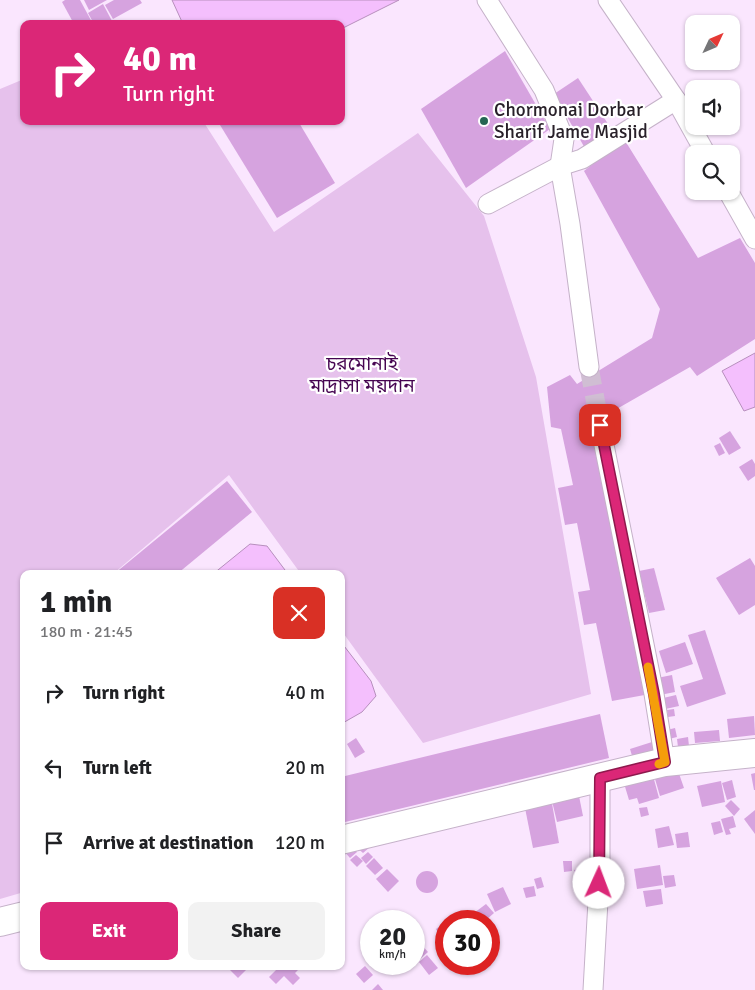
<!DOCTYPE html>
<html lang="en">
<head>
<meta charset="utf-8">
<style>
  :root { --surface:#fff; --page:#f2f2f2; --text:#202124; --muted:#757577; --accent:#db2777 }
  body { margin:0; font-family:Signika,"Noto Sans Bengali",sans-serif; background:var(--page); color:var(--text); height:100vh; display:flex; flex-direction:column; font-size:19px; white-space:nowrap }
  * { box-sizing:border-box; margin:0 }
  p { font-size:16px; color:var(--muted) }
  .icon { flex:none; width:28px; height:28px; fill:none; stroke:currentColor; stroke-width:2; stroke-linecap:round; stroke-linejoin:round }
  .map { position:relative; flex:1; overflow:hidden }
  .panel { position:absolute; left:20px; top:570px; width:325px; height:400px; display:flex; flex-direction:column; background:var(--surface); border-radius:10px; box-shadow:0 1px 4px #0004 }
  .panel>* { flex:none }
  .hud { position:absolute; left:20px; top:20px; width:325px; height:105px; border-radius:10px; box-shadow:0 1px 4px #0004; background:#db2777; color:#fff; overflow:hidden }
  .needle { width:32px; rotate:46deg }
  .buttons { position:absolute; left:685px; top:15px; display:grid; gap:10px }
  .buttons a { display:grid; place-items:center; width:55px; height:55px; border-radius:10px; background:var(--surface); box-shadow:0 1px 4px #0004; font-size:25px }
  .speed { position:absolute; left:360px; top:910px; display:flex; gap:10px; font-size:25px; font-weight:700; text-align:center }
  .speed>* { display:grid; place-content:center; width:65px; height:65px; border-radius:50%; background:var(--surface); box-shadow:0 1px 4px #0004; line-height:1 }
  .speed small { font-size:12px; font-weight:400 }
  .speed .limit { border:8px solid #d22; background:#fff; color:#111 }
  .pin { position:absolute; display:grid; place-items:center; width:42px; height:42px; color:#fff; margin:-21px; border-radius:10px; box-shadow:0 2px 8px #0006 }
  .me { position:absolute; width:55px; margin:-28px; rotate:2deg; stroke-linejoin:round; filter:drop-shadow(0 0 4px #0008) }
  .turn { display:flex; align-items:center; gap:18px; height:105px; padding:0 20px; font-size:22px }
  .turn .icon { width:65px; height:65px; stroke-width:2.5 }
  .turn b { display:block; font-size:35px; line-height:42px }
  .round { display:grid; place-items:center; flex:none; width:52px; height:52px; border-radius:10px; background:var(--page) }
  .overview { display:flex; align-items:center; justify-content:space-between; height:85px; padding:0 20px }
  h1 { font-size:30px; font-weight:700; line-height:38px }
  .action { display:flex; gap:10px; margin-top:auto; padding:10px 20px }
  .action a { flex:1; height:58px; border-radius:10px; background:var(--accent); color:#fff; font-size:20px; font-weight:700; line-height:58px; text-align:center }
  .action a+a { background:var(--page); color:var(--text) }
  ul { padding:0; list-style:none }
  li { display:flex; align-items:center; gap:15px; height:75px; padding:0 20px }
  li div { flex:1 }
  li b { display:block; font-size:19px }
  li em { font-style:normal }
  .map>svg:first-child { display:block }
</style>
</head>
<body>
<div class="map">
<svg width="755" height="990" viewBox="0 0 755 990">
  <rect width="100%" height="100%" fill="#fae6fe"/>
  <path fill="#e6c1ec" d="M24 79V121H203L274 232 418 133 484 216 536 377 591 694 423 743 341 630V574H301L229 475 113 574H24V892L0 899V89Z"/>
  <g fill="#f4bffd" stroke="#b78fbd">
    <path d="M172 0H399L341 29V24H183Z"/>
    <path d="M755 353V407L744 411 722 371Z"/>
    <path d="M250 544 267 546 288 574H213Z"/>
    <path d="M341 642 371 681 376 696 362 712 341 724Z"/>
  </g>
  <g fill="#d6a3df">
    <path d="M65 0H80L93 24H74L62 2Z"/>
    <path d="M84 0H107L89 10Z"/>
    <path d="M114 0H140L142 3 113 19 105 5Z"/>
    <path d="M103 4 112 21 108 24H94L88 13Z"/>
    <path d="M505 51 550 129 466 188 421 109Z"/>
    <path d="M578 78 614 133 586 150 554 94Z"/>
    <path d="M226 121H298L335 183 277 218 220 125Z"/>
    <path d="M624 139 698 258 740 238 755 263V339L697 376 690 367 594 422 650 694 612 701 596 623 584 625 578 592 590 590 577 523 565 525 558 488 573 485 561 429 551 427 547 387 570 375 577 384 652 338 660 309 584 171Z"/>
    <path d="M730 431 741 448 729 455 719 438Z"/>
    <path d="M720 443 725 453 719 456 714 446Z"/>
    <path d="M752 459 755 464V476L748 481 739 467Z"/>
    <path d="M227 481 252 512 177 574H114Z"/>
    <path d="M750 558 755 566V605L739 615 716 578Z"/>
    <path d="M654 568 665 610 649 613 639 571Z"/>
    <path d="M705 630 726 694 687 707 680 686 703 679 688 635Z"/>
    <path d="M685 642 693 664 666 673 659 651Z"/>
    <path d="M672 675 675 692 660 695 657 678Z"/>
    <path d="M676 695 679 706 661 710 659 699Z"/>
    <path d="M674 709 675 716 668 717 667 710Z"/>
    <path d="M600 714 609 758 341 823V777Z"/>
    <path d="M754 716 755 735 729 738 727 719Z"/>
    <path d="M675 728 677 737 669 739 667 730Z"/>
    <path d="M719 730 720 741 695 743 694 732Z"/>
    <path d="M688 737 689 746 678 747 677 739Z"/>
    <path d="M356 738 365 752 355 758 347 744Z"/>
    <path d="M652 742 655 752 633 759 630 749Z"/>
    <path d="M676 765 684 788 660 796 653 772Z"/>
    <path d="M652 772 659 798 639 804 637 798 629 800 623 780Z"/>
    <path d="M755 773V790H754L751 774Z"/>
    <path d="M732 780 736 797 727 800 722 783Z"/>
    <path d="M721 781 725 802 702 807 697 786Z"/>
    <path d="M578 791 583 816 557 822 551 797Z"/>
    <path d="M551 798 559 843 533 848 524 803Z"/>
    <path d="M731 800 740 809 734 816 725 806Z"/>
    <path d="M647 807 649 815 641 817 639 808Z"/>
    <path d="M755 810V834L744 819Z"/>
    <path d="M733 816 736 827 729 829 731 834 726 835 721 819Z"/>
    <path d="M720 821 723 832 714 835 711 823Z"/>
    <path d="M669 826 674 845 658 848 655 829Z"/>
    <path d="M688 832 690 847 677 848 675 834Z"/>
    <path d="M350 844 357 852 350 858 343 850Z"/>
    <path d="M355 846 370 847 363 853Z"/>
    <path d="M368 852 373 857 366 864 361 858Z"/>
    <path d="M356 855 363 861 357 867 350 860Z"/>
    <path d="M374 858 383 868 375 875 366 866Z"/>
    <path d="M563 861H572V871L564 872Z"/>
    <path d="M660 865 663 885 637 889 634 869Z"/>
    <path d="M583 868 585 878 575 879 574 870Z"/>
    <path d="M387 869 399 881 388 892 376 879Z"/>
    <circle cx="427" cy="882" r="11"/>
    <path d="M674 875 676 886 665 888 663 876Z"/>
    <path d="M541 877 544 887 537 889 534 879Z"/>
    <path d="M534 886 536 896 526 898 523 888Z"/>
    <path d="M503 887 511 904 495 912 487 894Z"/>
    <path d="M661 889 663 904 646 907 643 891Z"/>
    <path d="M486 904 494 913 485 921H481L474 913Z"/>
    <path d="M464 912 470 921H448Z"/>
    <path d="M446 922V946L436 929Z"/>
    <path d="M414 937 419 943 414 947Z"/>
    <path d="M420 943 428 952 420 959 414 953V948Z"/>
    <path d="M427 955 438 968 429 975 419 962Z"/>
    <path d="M226 966H250L238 978Z"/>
    <path d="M280 966H294L298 970 295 973 300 978 293 985 284 976 276 984 269 977Z"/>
    <path d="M365 966 373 975 364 983 356 974Z"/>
    <path d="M378 984 383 990H372Z"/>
  </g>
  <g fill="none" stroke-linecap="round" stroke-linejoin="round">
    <path stroke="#d0bed3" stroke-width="19" stroke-dasharray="19 9" stroke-linecap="butt" d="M589 367 600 425"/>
    <g stroke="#c5b2c9" stroke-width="21">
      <g id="street">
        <path d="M487 0 544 90 564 139 560 166 570 224 589 367"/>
        <path d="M608 0 676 100 706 154"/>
        <path d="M728 191 755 239"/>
        <path d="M488 204 560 166 582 159 676 100"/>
        <path d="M600 425 654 694 665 762"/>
        <path d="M593 990 600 865V778"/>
      </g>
    </g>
    <g stroke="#c5b2c9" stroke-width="30">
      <g id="secondary">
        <path d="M341 840 665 762 755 753"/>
        <path d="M0 922 24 916"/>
      </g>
    </g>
    <use href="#street" stroke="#fff" stroke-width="19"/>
    <use href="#secondary" stroke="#fff" stroke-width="28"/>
  </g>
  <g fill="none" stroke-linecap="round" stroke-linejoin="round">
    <g stroke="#8e194d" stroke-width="12">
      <path id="route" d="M599 883 600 778 665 762 654 694 600 425"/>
    </g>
    <use href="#route" stroke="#db2777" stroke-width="9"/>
    <path stroke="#f59e0b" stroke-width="9" d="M648 667 665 762 659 764"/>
  </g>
  <circle fill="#256553" stroke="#fff" stroke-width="2" cx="484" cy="121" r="5"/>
  <g text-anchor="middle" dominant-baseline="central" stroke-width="4.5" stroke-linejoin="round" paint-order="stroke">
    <g font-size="19" fill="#282029" stroke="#fff" text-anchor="start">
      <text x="494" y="110">Chormonai Dorbar<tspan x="494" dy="22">Sharif Jame Masjid</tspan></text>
    </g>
    <g font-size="19" fill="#460551" stroke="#fff">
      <text x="362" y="364">চরমোনাই<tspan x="362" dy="22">মাদ্রাসা ময়দান</tspan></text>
    </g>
  </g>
</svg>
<div class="buttons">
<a><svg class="needle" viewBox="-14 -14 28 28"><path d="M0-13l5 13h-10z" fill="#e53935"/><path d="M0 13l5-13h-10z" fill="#757577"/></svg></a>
<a><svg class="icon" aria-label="sound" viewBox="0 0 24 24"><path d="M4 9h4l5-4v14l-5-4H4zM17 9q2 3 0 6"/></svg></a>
<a><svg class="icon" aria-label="search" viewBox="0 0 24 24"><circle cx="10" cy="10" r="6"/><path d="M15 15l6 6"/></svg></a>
</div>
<div class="speed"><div>20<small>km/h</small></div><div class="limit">30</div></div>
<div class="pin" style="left:600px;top:425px;background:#d93025"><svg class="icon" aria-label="arrive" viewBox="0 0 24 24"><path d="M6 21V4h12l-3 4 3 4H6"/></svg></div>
<svg class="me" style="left:599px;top:883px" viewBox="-20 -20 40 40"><circle r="19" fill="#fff"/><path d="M0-13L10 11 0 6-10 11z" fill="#db2777"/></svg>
<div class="hud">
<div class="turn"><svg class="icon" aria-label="right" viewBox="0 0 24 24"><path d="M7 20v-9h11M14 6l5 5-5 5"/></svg><div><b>40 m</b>Turn right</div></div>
</div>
<section class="panel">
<div class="overview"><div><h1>1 min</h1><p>180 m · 21:45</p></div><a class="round" style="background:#d93025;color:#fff"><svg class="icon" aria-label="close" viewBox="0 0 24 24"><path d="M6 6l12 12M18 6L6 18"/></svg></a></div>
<ul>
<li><svg class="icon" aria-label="right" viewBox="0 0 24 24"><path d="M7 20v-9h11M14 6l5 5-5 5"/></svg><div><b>Turn right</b></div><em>40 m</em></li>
<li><svg class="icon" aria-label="left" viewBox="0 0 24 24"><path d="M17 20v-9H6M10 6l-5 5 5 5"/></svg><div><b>Turn left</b></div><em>20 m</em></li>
<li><svg class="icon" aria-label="arrive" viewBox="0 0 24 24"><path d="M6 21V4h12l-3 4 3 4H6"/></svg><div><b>Arrive at destination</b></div><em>120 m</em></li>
</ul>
<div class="action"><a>Exit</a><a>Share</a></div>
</section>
</div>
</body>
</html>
